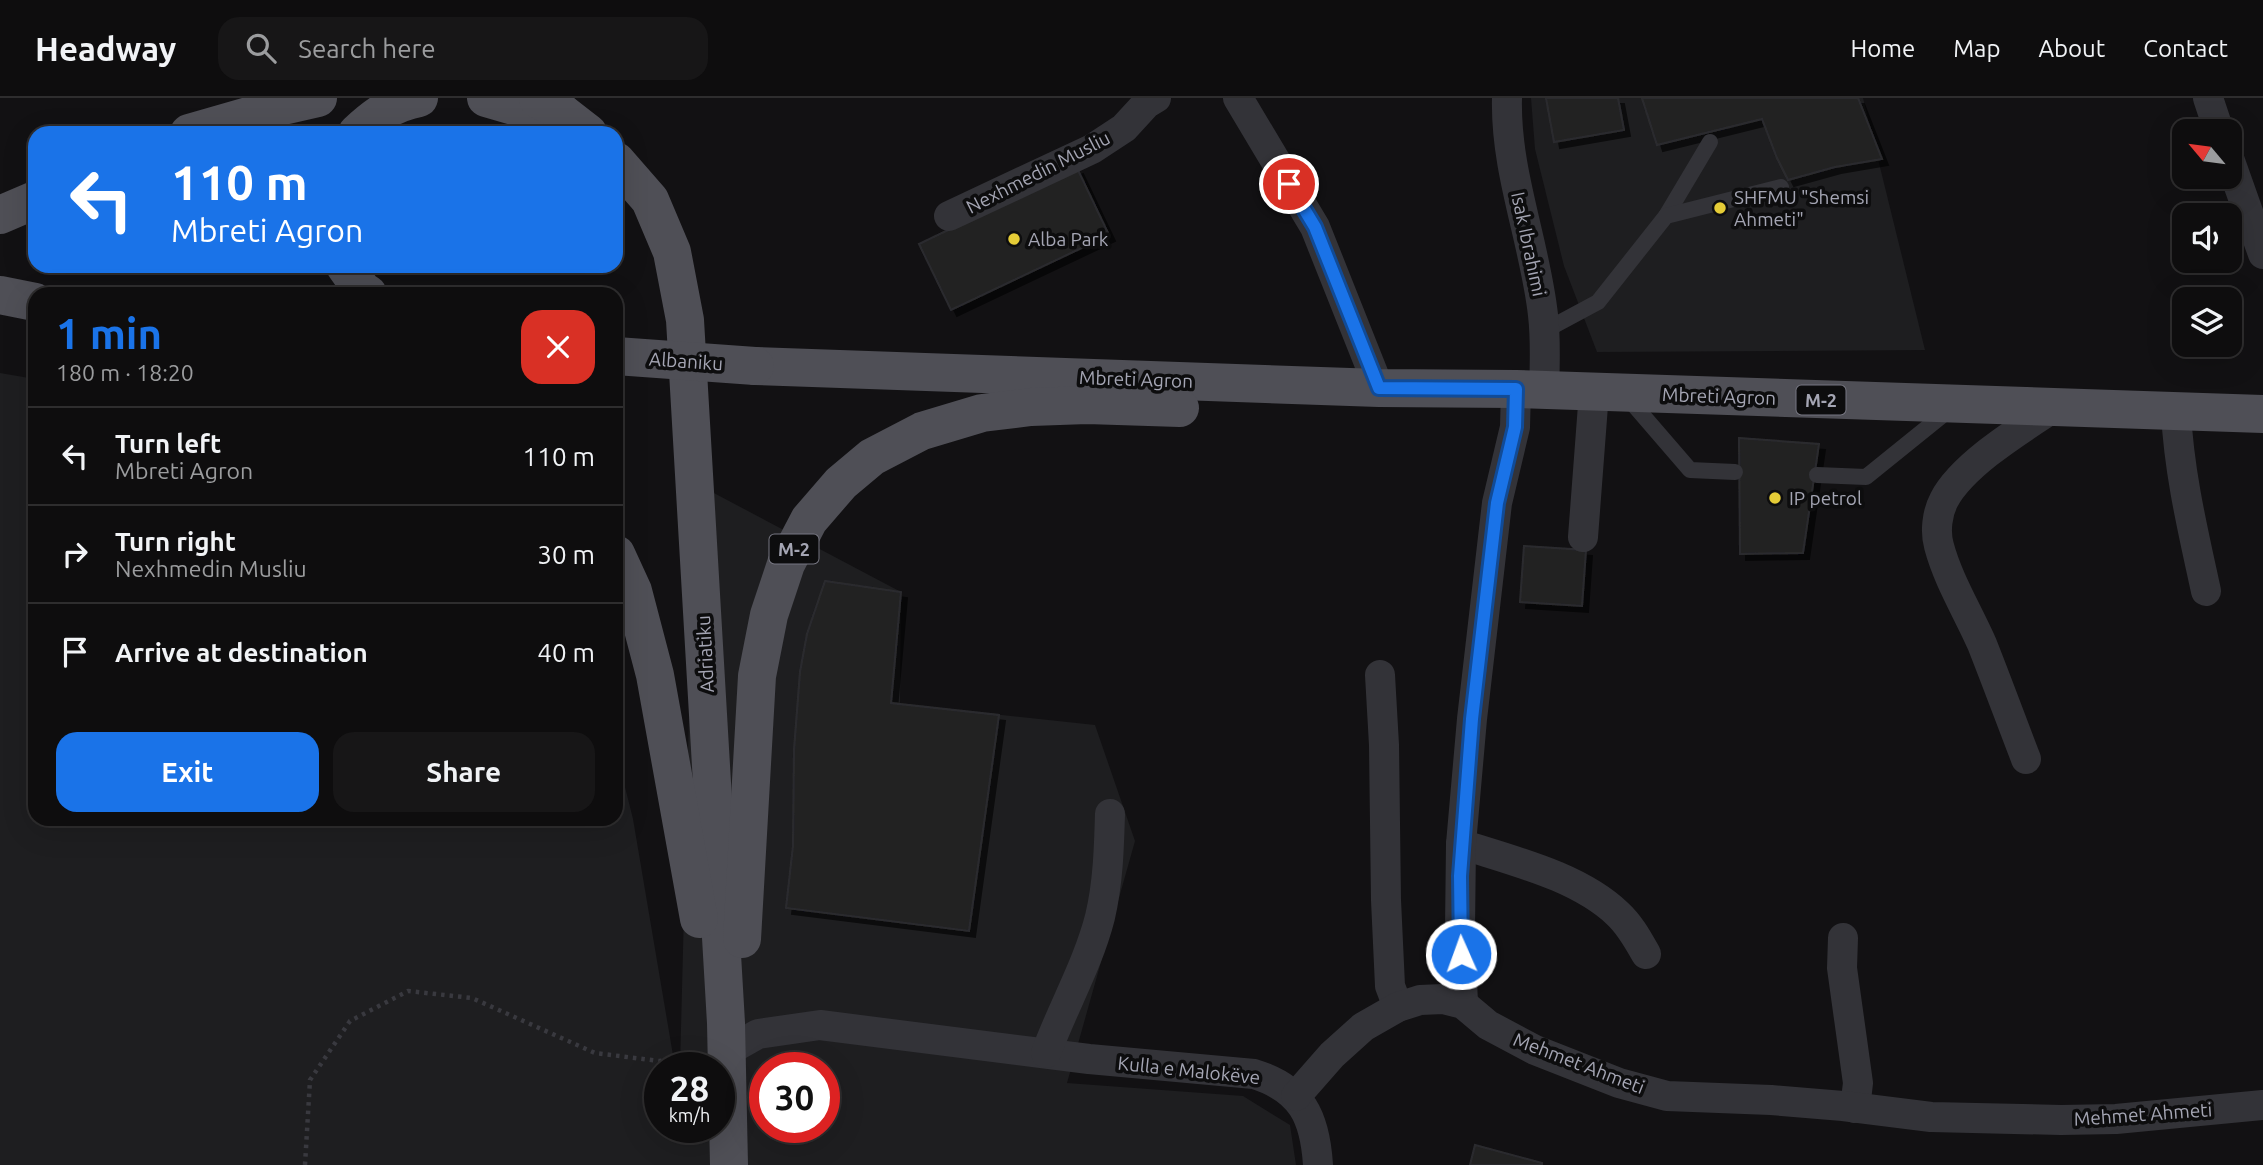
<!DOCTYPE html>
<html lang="en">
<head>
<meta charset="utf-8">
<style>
  :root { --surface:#0e0d0e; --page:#171617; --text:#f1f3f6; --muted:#9b9c9e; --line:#2e2d2e; --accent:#1a73e8 }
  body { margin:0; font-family:Ubuntu,sans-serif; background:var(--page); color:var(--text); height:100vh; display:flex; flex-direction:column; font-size:26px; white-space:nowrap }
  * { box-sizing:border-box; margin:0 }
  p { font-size:23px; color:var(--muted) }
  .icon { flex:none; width:38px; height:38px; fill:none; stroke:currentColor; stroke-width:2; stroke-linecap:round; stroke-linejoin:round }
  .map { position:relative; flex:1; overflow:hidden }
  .drawer { position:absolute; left:28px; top:189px; width:595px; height:539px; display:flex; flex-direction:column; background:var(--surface); border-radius:21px; box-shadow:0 7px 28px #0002,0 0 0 2px var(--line) }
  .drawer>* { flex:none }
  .guide { position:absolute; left:28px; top:28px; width:595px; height:147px; border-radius:21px; box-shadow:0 7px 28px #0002,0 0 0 2px var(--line); background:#1a73e8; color:#fff; overflow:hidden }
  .needle { width:46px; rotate:299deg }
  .buttons { position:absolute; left:2172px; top:21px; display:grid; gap:14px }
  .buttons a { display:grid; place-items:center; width:70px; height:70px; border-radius:14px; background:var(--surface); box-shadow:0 7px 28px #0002,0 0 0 2px var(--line); font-size:35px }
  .speed { position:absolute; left:644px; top:954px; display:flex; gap:14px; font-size:35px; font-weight:700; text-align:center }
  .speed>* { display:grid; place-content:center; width:91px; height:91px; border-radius:50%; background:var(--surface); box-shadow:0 7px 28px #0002,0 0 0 2px var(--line); line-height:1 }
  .speed small { font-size:18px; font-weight:400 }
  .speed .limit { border:10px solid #d22; background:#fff; color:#111 }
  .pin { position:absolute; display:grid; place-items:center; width:60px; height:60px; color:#fff; margin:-30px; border:4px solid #fff; border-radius:50%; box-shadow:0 2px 7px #0007 }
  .me { position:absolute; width:77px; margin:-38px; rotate:358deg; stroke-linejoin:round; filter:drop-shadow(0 0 5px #0008) }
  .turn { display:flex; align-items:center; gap:24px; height:147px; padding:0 28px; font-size:32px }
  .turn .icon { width:91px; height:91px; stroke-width:2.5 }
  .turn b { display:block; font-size:49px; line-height:60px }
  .round { display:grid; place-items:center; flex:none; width:74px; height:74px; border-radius:21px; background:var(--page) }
  .head { display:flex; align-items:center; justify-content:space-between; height:119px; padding:0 28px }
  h1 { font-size:42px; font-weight:700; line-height:52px; color:var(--accent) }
  .action { display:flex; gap:14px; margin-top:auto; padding:14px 28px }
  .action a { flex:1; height:80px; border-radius:21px; background:var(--accent); color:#fff; font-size:28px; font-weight:700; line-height:80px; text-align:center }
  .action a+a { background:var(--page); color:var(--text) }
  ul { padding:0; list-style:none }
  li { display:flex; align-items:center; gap:21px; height:98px; padding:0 28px; border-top:2px solid var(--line) }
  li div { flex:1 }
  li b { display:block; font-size:26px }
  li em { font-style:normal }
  header { display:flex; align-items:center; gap:42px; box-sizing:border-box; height:98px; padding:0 35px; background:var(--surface); border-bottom:2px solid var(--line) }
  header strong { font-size:33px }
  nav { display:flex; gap:38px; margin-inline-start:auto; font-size:24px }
  .search { width:490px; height:63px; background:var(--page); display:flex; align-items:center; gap:18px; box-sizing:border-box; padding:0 24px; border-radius:21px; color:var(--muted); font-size:26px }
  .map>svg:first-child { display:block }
</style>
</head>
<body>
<header>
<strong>Headway</strong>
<div class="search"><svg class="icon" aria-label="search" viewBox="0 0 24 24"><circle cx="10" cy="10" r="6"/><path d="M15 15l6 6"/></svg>Search here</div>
<nav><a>Home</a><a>Map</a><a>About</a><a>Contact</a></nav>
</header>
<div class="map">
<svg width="2263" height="1067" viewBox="0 0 2263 1067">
  <defs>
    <filter id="shadow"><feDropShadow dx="6" dy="6" stdDeviation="0" flood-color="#0009"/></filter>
  </defs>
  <rect width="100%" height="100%" fill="#121113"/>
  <g fill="#1e1e20" fill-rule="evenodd">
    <path d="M1531 0H1863L1925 252 1597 254 1564 168 1535 51Z"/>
    <path d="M0 275 35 281V721H616V653L633 721 675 969 660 970V1029H719V970L680 969 695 385 901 494 900 606 1095 627 1135 743 1067 985 1243 998 1290 1027 1296 1067H0ZM765 970H824V1029H765Z"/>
  </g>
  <g fill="#222224" stroke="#2c2c2f" stroke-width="2" filter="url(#shadow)">
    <path d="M1546 0H1618L1624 32 1554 44Z"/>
    <path d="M1642 0H1858L1882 61 1835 69 1788 82 1777 60 1762 21 1657 47Z"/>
    <path d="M1077 70 1109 137 951 212 919 146Z"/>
    <path d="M1739 340 1819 346 1803 455 1740 456Z"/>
    <path d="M1524 448 1586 452 1582 508 1520 504Z"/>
    <path d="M825 483 901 494 891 605 999 617 969 833 786 810 793 748 794 652 800 574 807 536Z"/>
    <path d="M1475 1047 1542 1065V1067H1470Z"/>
  </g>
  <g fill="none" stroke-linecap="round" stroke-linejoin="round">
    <path stroke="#39393f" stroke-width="4.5" stroke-dasharray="3.5 5" stroke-linecap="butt" d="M305 1067 310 982 350 923 408 893 472 900 595 955 659 963 690 959"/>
    <g stroke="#333338" stroke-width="16">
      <path d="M1666 118 1710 44"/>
      <path d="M1544 233 1598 204 1666 118 1781 89"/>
      <path d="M1627 299 1690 372 1735 374"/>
      <path d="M1817 377 1866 379 1949 312"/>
    </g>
    <g stroke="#333338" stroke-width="30">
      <path d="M1238 0 1315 129 1379 290"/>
      <path d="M1507 0C1505 74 1535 144 1543 217 1546 242 1545 267 1544 292"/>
      <path d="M2208 0 2219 33"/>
      <path d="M2230 63 2263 156"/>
      <path d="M949 118 1092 51 1124 30 1146 6 1156 0"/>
      <path d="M2176 314C2179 375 2193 433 2206 493"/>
      <path d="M1583 439 1594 294"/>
      <path d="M1380 577 1384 647 1386 802 1390 888 1398 909"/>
      <path d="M2026 661C2011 622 1997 584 1982 546 1968 514 1948 482 1939 448 1935 434 1937 415 1944 402 1962 367 2021 331 2053 310"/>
      <path d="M1461 746C1513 763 1578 778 1618 816 1630 827 1638 842 1646 856"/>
      <path d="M1843 840 1842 870 1858 985 1855 1010"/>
      <path d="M1463 906 1460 831 1461 746 1472 621 1497 405 1515 329 1516 291"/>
      <path d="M726 954 758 936 820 927 1089 961 1254 976C1302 991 1315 1019 1318 1067"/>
      <path d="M1046 955C1063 909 1088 866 1100 819 1108 785 1109 751 1110 716"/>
      <path d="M1296 998 1332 957 1363 929 1398 909 1420 902 1443 901 1463 906 1488 927 1535 952 1619 985 1667 998 1771 1002 1843 1008 1931 1019 2061 1022 2116 1021 2263 1007"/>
    </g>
    <g stroke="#4f4f56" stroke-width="38">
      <path d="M486 0 531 13 561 14"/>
      <path d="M538 1 561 14 588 35"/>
      <path d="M189 35 283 8 318 0"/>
      <path d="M357 35C376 17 393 5 419 0"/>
      <path d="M616 63 650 102 672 154 685 222 726 925 729 1067"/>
      <path d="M0 117 35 102"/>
      <path d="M345 168 362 192 368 196"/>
      <path d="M0 197 35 204"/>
      <path d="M755 268 1379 290 1516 291 2263 316"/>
      <path d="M616 456 633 493 655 577 699 821"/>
      <path d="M742 841 757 578 769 517 786 466 809 422 841 385 872 359 922 333 982 315 1031 309 1087 307 1180 310"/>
    </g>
    <path stroke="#4f4f56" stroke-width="38" d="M616 258 755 268"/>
  </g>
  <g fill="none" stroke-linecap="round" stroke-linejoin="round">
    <g stroke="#114b97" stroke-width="18">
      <path id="route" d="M1289 86 1315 129 1379 290 1516 291 1515 329 1497 405 1472 621 1460 778 1461 856"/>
    </g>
    <use href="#route" stroke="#1a73e8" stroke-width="12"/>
  </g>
  <g fill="#e5cc37" stroke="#0d0d0e" stroke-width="2.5">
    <circle cx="1720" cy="110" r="7"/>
    <circle cx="1014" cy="141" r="7"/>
    <circle cx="1775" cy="400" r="7"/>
  </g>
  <g text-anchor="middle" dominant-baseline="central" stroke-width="7" stroke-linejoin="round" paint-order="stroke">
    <g fill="#0d0d0e" stroke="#777782" stroke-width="2">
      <rect x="1796.5" y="287.5" width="49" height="29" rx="5"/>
      <rect x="769.5" y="436.5" width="49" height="29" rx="5"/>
    </g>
    <g font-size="18" font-weight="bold" fill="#a4a5b3">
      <text x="1821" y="302">M-2</text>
      <text x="794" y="451">M-2</text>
    </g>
    <g font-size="19" fill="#a4a5b3" stroke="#0d0d0e">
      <text transform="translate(1038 74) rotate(-27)">Nexhmedin Musliu</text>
      <text transform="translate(1529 146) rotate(78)">Isak Ibrahimi</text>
      <text transform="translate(686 263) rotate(4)">Albaniku</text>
      <text transform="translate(1136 281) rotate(2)">Mbreti Agron</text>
      <text transform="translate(1719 298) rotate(2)">Mbreti Agron</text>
      <text transform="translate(705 556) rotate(-93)">Adriatiku</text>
      <text transform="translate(1579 965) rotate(21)">Mehmet Ahmeti</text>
      <text transform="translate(1189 972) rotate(6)">Kulla e Malokëve</text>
      <text transform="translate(2143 1016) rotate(-4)">Mehmet Ahmeti</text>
    </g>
    <g font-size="19" fill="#a4a5b3" stroke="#0d0d0e" text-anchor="start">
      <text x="1734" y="99">SHFMU "Shemsi<tspan x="1734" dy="22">Ahmeti"</tspan></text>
      <text x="1028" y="141">Alba Park</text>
      <text x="1789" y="400">IP petrol</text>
    </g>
  </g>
</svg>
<div class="buttons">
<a><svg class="needle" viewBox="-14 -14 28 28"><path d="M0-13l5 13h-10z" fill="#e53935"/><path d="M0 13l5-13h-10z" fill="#9b9c9e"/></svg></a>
<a><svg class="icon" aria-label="sound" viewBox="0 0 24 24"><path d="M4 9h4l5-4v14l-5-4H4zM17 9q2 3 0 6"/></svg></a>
<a><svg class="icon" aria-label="layers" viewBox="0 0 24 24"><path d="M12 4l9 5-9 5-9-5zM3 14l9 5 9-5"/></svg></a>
</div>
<div class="speed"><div>28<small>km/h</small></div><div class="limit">30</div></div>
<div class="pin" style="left:1289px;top:86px;background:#d93025"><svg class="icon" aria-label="arrive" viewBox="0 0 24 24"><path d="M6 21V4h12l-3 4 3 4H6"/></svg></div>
<svg class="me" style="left:1461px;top:856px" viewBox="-20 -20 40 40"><circle r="17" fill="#1a73e8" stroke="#fff" stroke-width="3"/><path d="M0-11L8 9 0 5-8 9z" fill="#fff"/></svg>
<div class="guide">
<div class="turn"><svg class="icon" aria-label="left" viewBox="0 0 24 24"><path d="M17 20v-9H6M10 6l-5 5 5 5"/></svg><div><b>110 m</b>Mbreti Agron</div></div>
</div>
<section class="drawer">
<div class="head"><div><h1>1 min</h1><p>180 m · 18:20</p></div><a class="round" style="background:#d93025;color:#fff"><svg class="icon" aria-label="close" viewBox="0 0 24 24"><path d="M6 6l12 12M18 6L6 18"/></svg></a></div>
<ul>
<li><svg class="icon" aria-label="left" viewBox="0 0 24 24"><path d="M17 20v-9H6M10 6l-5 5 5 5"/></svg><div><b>Turn left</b><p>Mbreti Agron</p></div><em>110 m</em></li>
<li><svg class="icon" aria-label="right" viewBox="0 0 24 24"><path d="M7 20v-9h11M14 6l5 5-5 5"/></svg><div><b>Turn right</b><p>Nexhmedin Musliu</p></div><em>30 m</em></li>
<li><svg class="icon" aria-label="arrive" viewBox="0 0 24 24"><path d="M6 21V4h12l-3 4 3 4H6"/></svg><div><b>Arrive at destination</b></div><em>40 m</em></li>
</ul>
<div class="action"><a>Exit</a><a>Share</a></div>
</section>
</div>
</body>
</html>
